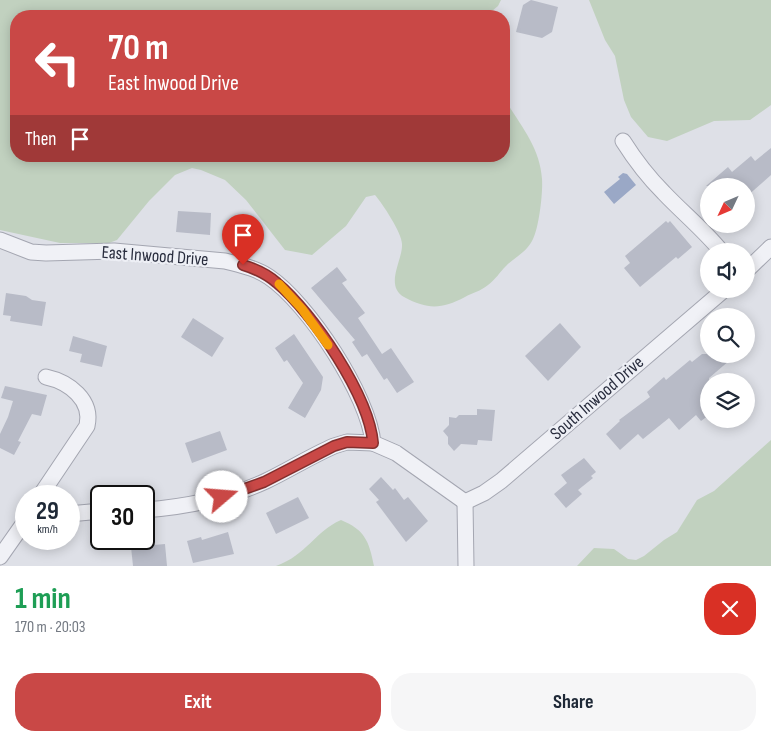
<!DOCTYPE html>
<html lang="en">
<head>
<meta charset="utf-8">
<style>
  :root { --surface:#fff; --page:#f6f6f7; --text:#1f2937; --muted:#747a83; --accent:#c94846 }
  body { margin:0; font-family:"Sofia Sans Condensed",sans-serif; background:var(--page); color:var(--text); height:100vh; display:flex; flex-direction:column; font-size:19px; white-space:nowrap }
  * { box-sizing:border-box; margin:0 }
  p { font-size:16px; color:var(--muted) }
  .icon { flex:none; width:28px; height:28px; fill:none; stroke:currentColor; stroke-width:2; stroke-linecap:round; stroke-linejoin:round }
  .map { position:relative; height:566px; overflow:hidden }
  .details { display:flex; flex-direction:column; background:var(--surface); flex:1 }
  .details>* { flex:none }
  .guide { position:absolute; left:10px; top:10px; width:500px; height:152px; border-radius:20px; box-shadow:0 2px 12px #0003; background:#c94846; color:#fff; overflow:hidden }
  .needle { width:32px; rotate:226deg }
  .controls { position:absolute; left:700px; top:178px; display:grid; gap:10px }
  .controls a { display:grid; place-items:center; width:55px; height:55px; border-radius:50%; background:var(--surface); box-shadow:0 2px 12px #0003; font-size:25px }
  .speed { position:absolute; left:15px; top:485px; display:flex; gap:10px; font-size:25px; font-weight:700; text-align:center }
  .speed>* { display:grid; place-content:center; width:65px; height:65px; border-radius:50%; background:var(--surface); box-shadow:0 2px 12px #0003; line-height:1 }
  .speed small { font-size:12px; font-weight:400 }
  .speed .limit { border:2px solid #111; border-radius:8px; background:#fff; color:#111 }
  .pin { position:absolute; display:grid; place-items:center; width:42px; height:42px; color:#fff; margin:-51px -21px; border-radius:50% 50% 50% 0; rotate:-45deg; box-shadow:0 0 5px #0007 }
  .pin .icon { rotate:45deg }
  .me { position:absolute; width:55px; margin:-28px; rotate:72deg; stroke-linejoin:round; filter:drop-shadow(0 0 4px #0008) }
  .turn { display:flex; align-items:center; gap:18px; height:105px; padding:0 15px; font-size:22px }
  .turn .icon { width:65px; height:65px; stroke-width:2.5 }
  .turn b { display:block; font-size:35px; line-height:42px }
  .then { display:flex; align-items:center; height:48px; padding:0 15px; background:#0003; gap:10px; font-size:19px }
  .round { display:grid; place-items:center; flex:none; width:52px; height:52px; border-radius:20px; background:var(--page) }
  .summary { display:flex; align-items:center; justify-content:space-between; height:85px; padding:0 15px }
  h1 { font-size:30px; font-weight:700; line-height:38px; color:#1e9e55 }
  .primary-button { display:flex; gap:10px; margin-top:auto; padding:10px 15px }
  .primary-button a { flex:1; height:58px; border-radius:20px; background:var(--accent); color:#fff; font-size:20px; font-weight:700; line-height:58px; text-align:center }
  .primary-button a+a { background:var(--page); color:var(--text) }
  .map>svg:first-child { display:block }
</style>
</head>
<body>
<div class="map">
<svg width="771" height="566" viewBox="0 0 771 566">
  <rect width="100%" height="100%" fill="#dee0e7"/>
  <g fill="#c1d1bf">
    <path d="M0 0H501L498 6 486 16H16V156H504V98C520 125 540 147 542 179 543 193 539 227 533 239 527 252 515 257 506 266 500 272 495 280 488 285 481 291 472 293 465 297 442 309 428 310 404 297 384 285 403 260 402 244 402 233 382 203 375 195L366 197 346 226 312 255 285 250 246 200 225 180 201 170 192 168 175 175 149 201 117 240 109 243H60L0 230Z"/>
    <path d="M589 0H771V105L750 120 714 121 667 141 648 137 631 117 624 100 615 56 605 40Z"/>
    <path d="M771 440V566H577L594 548 614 549 628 559 636 560 644 556 664 540 677 532 697 500 714 491Z"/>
    <path d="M341 520C365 530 369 541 374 566H276C307 555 314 532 341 520Z"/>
  </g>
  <path fill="#9aa8c6" d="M623 173 627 174 636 185 614 204 604 192 620 179 618 177Z"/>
  <g fill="#b8bbc7">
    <path d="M531 0 558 7 552 32 542 38 516 32 523 5Z"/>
    <path d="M771 148V175L746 197V186H706L728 167 732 172 751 156 755 161Z"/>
    <path d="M178 211 211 213 210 235 176 232Z"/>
    <path d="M666 221 668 223 670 221 692 247 678 259 676 257 640 287 624 268 630 263 625 256Z"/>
    <path d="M337 267 347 280 342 283 365 313 358 318 382 354 391 348 414 382 397 393 387 378 384 380 367 354 362 357 352 342 355 340 311 288Z"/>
    <path d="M6 293 26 296 32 300 46 302 42 326 10 321 11 316 3 315Z"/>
    <path d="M193 318 224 338 212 357 181 337Z"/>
    <path d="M560 323 581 347 548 381 525 356Z"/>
    <path d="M294 334 323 377 321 390 305 418 288 408 303 383 287 360 284 362 275 348Z"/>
    <path d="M73 336 107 346 102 367 80 362 82 354 69 351Z"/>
    <path d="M702 354H737L709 378V415L701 421 696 415 679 430 669 418 643 439 638 434 620 450 606 434 620 421 619 420 650 397 647 392 664 377 666 380 690 360 692 362Z"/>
    <path d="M5 386 47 395 41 416 32 414 18 441 21 442 14 455 0 448V434L8 417 13 401 1 398Z"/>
    <path d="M477 409 495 410 492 441 478 440 477 445 461 444 454 451 448 444V437L443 431 449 425V417L456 418 459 415H477Z"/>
    <path d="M220 431 227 450 192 463 185 443Z"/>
    <path d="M584 458 596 472 591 476 593 478 578 490 582 494 566 508 554 494 567 483 561 475Z"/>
    <path d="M381 477 393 490 395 488 404 500 408 497 428 521 406 542 376 502 379 500 369 489Z"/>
    <path d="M298 497 309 518 276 534 266 513Z"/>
    <path d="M228 532 234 554 193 563 187 541 201 537 202 540Z"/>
    <path d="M165 544 167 566H133L131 547Z"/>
  </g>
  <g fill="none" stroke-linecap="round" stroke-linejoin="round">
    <g stroke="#a4a6b1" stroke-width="17">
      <g id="minor">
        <path d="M623 141C635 160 648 177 664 193 683 213 704 230 721 251"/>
        <path d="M0 240 31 252 46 253 114 251 225 261C240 265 256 268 269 277 308 303 369 396 373 443L396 453 465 502"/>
        <path d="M746 271 771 247"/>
        <path d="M40 496 87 426C93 400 69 382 46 377"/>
        <path d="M465 502 484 493 501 481 725 289"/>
        <path d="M465 502 466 566"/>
        <path d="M144 510C185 507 229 498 266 481 289 470 311 456 334 446L347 442 373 443"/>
        <path d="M69 514 101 511"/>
        <path d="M0 557 26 520"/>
      </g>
    </g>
    <use href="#minor" stroke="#f0f1f6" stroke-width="15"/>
  </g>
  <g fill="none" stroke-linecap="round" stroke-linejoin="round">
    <g stroke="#832f2e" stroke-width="12">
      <path id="route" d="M222 497 264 482 334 446 347 442 373 443C369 396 313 313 277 283 267 274 256 269 243 265"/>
    </g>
    <use href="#route" stroke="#c94846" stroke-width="9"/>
    <path stroke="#f59e0b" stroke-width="9" d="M279 284 302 309 328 345"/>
  </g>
  <g text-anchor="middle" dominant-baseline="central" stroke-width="4.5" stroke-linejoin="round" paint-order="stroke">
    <g font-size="18" fill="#282c3d" stroke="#edeff5">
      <text transform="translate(155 256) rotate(4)">East Inwood Drive</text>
      <text transform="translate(597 398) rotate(-41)">South Inwood Drive</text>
    </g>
  </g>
</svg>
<div class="controls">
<a><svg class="needle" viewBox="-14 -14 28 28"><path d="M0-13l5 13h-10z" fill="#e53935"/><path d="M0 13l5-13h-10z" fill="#747a83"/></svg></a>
<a><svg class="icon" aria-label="sound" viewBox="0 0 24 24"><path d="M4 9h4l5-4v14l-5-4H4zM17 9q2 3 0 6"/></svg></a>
<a><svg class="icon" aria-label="search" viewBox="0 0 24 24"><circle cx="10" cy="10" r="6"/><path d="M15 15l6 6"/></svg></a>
<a><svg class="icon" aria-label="layers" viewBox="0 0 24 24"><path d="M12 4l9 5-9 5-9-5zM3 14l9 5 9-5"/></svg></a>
</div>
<div class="speed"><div>29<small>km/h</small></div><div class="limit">30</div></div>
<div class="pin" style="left:243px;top:265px;background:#d93025"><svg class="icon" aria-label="arrive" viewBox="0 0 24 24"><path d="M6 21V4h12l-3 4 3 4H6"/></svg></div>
<svg class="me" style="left:222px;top:497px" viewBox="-20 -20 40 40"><circle r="19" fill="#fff"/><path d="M0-13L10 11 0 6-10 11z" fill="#c94846"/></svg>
<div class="guide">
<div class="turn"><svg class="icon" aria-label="left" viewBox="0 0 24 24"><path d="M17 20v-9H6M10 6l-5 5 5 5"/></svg><div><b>70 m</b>East Inwood Drive</div></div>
<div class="then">Then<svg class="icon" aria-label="arrive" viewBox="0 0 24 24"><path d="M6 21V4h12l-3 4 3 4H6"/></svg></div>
</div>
</div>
<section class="details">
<div class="summary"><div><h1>1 min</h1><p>170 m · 20:03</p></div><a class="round" style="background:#d93025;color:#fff"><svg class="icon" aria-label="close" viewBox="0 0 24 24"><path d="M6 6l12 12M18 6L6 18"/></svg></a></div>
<div class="primary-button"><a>Exit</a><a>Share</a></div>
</section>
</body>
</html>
